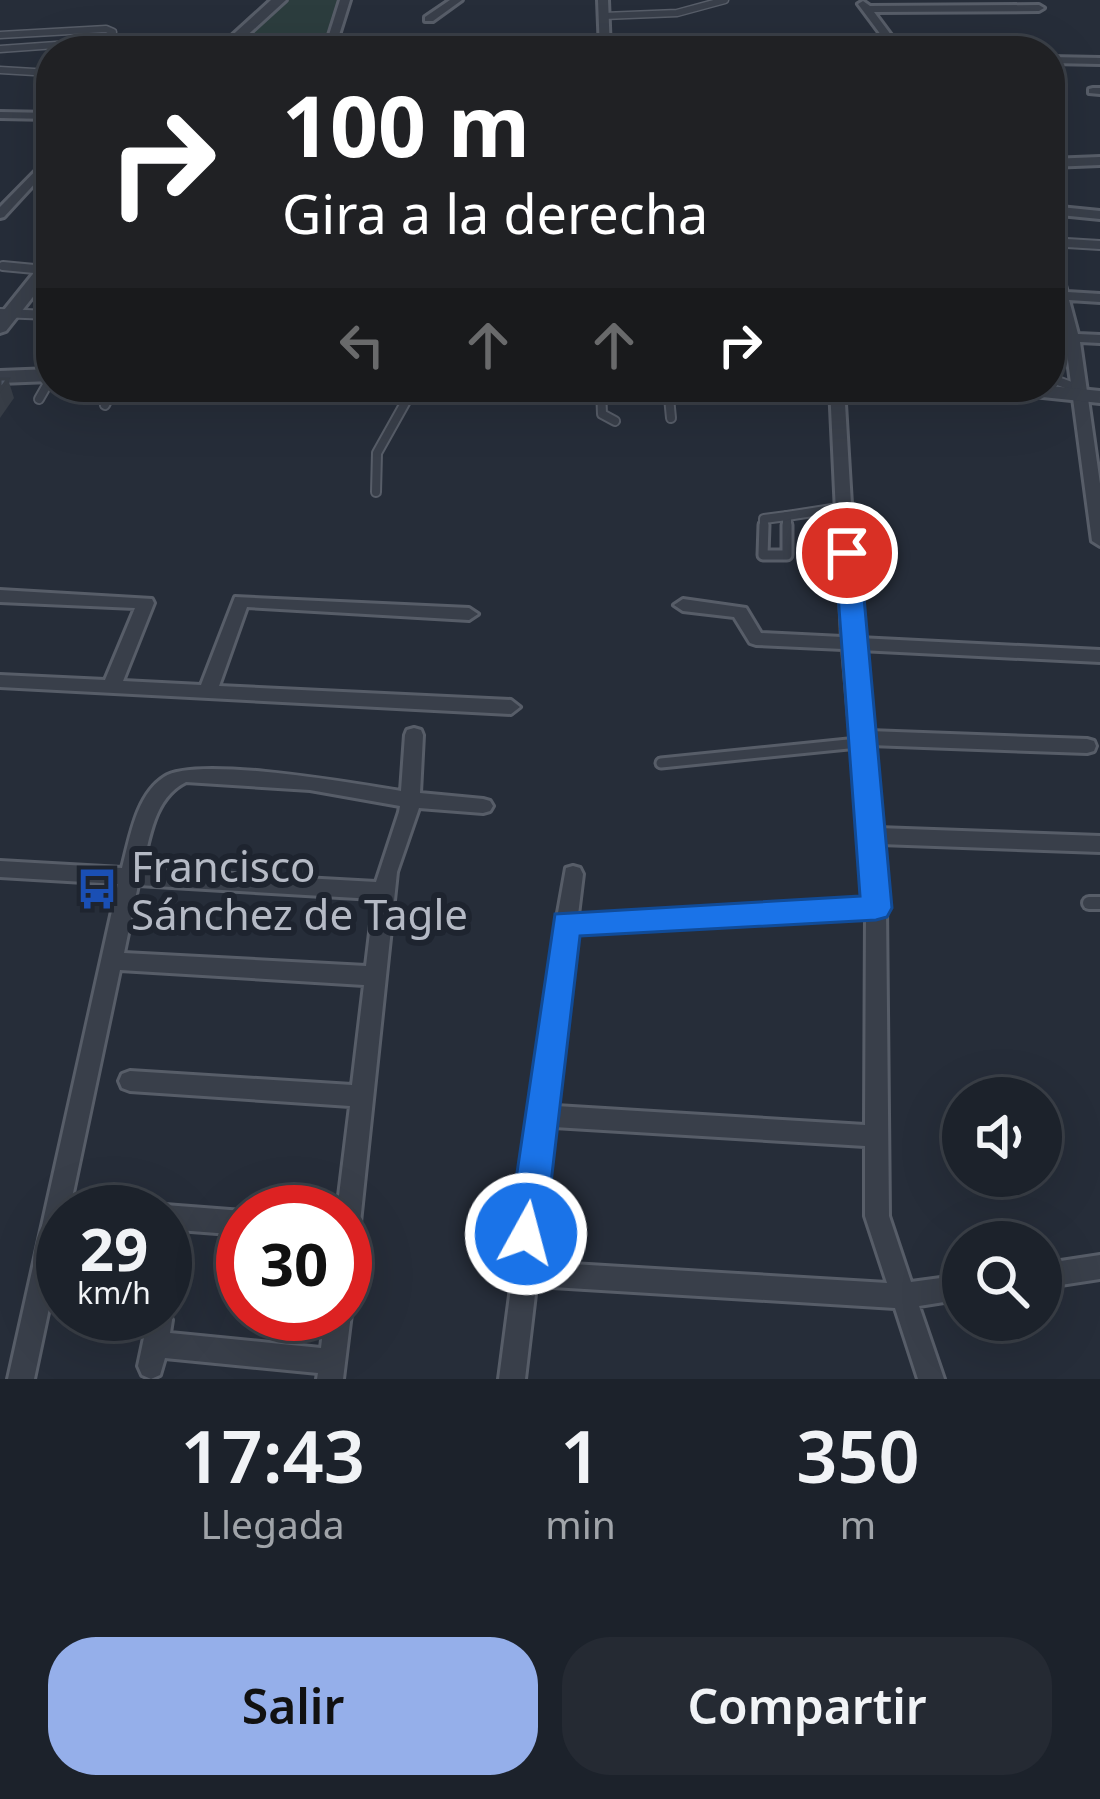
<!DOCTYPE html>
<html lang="es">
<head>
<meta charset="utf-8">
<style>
  :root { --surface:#1c222b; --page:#252a33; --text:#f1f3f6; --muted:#a0a4a9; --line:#3a3f47; --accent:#95afea }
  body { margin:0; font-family:"Noto Sans",sans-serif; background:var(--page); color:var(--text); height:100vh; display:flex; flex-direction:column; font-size:45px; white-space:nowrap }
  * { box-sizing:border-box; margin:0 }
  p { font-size:39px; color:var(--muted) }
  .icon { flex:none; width:66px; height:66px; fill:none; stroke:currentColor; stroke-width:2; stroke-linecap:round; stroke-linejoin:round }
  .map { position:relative; height:1379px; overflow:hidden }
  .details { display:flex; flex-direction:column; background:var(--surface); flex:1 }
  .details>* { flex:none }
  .guide { position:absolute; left:36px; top:36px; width:1029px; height:366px; border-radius:48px; box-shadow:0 12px 48px #0002,0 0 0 3px var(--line); background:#202124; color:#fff; overflow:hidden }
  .controls { position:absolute; left:942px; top:1077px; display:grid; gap:24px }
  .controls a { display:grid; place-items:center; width:120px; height:120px; border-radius:50%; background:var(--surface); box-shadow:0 12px 48px #0002,0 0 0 3px var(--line); font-size:60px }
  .speed { position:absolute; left:36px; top:1185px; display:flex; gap:24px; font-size:60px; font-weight:700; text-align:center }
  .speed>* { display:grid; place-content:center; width:156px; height:156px; border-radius:50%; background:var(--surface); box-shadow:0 12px 48px #0002,0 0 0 3px var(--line); line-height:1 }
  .speed small { font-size:30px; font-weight:400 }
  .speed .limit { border:18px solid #d22; background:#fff; color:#111 }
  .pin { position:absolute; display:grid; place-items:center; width:102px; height:102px; color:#fff; margin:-51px; border:6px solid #fff; border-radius:50%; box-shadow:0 3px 12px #0007 }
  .me { position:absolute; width:132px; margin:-66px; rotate:7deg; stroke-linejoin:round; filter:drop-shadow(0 0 9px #0008) }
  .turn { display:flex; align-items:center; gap:42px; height:252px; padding:0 48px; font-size:54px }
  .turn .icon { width:156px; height:156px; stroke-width:2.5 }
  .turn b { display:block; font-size:84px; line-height:102px }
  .lanes { display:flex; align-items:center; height:114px; padding:0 48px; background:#0003; justify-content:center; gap:60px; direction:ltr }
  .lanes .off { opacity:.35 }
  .eta { display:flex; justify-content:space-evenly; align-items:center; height:204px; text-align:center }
  .eta b { font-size:72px; font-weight:600; line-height:84px }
  .action { display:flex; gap:24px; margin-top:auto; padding:24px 48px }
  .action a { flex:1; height:138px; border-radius:48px; background:var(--accent); color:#111; font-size:48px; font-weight:600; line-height:138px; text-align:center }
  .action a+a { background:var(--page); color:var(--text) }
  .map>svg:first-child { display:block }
</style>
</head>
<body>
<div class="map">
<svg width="1100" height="1379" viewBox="0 0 1100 1379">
  <rect width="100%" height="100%" fill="#262d39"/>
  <path fill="#2c3d3e" d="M283 0H341L324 50 233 51Z"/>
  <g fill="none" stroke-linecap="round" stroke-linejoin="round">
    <g stroke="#575d68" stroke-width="9">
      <g id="service-far3">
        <path d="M604 16 677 13 725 0"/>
        <path d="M0 35 106 29 113 32 111 51"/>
        <path d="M513 43 514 51"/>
        <path d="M0 49 112 41"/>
        <path d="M387 51 389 44"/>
        <path d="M0 70 51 73"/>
      </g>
    </g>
    <g stroke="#575d68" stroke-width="12">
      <g id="service-far2">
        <path d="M1050 242 1100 245"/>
        <path d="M3 266 45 270"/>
        <path d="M0 313 51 315"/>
        <path d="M1050 378 1079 389"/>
        <path d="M601 387 602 414 615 421"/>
        <path d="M668 387 671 418"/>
        <path d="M735 387 736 399"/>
        <path d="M786 387 789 397"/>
        <path d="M75 397 80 387"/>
        <path d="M39 399 51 378"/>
        <path d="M505 399 507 387"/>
        <path d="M105 405 114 387"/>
        <path d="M376 492 377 453 414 387"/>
        <path d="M787 516V528"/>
        <path d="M787 516 845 507"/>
        <path d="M764 528V519L787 516"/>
      </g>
    </g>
    <g stroke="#575d68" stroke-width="15">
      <g id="service-far1">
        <path d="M764 525 763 555H787V525"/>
        <path d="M661 763 858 743"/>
        <path d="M1089 903H1100"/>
      </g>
    </g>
    <g stroke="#575d68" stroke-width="18">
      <path id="service" d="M1089 903H1100"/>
    </g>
    <g stroke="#575d68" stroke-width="6">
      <g id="minor">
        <path d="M340 0H350L334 51H324Z"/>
        <path d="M450 0H462L433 21H425V17Z"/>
        <path d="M598 0H608L610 51H600Z"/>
        <path d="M863 1 870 6 1039 5 1044 8 1039 11 874 12 903 51H893L858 4Z"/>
        <path d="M1050 57 1100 58V64L1050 63Z"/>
        <path d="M1093 88H1100V94L1089 93V89Z"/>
        <path d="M0 112 51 113V119L0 118Z"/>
        <path d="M51 155V166L4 217 0 218V207Z"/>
        <path d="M1100 157V165L1050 167V159Z"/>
        <path d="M1050 206 1100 211V219L1050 214Z"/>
        <path d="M1050 251 1056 255 1067 292 1100 294V302L1069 300 1078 334 1100 335V343L1080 342 1100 484V546L1092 541 1065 338 1050 280Z"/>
        <path d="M830 387H844L859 638 1100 650V662L860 650 869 731 1087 739 1094 741 1096 746 1094 751 1087 753 870 745 878 828 1100 836V852L880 844 886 907 889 1216 911 1282 963 1275V1299L919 1306 944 1379H918L895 1308 536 1286 525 1379H499L512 1280 509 1273 514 1264 532 1121 530 1116 533 1108 556 924 566 868 573 866 580 868 583 874 578 915 865 899 843 649 756 645 750 643 734 617 683 611 674 605 683 599 746 608 761 633 842 637ZM866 916 865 1125 556 1106 576 932ZM554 1127 865 1146V1216L887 1283 539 1262Z"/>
        <path d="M0 590 152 599 154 603 123 681 201 685 235 597 469 608 478 614 469 620 247 607 219 686 511 700 520 707 511 714 0 687V675L105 680 135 608 0 602Z"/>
        <path d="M414 728 421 730 423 735 420 793 483 799 490 801 493 806 490 811 483 813 419 808 397 872 357 1251 354 1260 345 1263V1212H337L350 1106 130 1091 122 1088 119 1081 122 1074 130 1071 352 1085 364 985 120 970 69 1212H63V1242L34 1379H8L118 884 0 877V861L122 868C130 838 136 795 164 777 195 755 357 784 401 791L405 735 407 730ZM186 782 310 790 400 806 399 812 376 882 142 869C150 837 154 798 186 782ZM138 885 374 899 366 966 124 953Z"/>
        <path d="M165 1205 243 1211V1235L165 1229V1212H155Z"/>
        <path d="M1100 1255V1279L1041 1288V1264Z"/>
        <path d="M345 1304 351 1314 343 1379H317L318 1373 165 1358 160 1375 151 1379 142 1375 138 1366 149 1314H165V1310L168 1311 172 1320 170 1333 321 1348 325 1314H345Z"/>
      </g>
    </g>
    <g stroke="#575d68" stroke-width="6">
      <g id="tertiary">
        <path d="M271 0H286L230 51H215Z"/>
        <path d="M51 258V274L6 331 0 333V315L45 259Z"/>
        <path d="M51 369V381L0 383V371Z"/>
        <path d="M1050 386 1100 391V403L1005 393 995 387Z"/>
      </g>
    </g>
    <path stroke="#4a585b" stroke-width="4.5" stroke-dasharray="12 12" stroke-linecap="butt" d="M80 1208 101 1212"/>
    <use href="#service-far3" stroke="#393f4a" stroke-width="6"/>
    <use href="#service-far2" stroke="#393f4a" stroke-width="8"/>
    <use href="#service-far1" stroke="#393f4a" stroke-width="9"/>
    <use href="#service" stroke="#393f4a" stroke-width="12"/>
    <use href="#minor" fill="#393f4a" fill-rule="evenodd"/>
    <use href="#tertiary" fill="#393f4a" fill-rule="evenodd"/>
  </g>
  <path fill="#373d46" d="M8 379 14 398 0 418V390Z"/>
  <g fill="#4f5764" stroke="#373d46" stroke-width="3">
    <path d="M325 35H368L369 51H294L300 42H323Z"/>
    <path d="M0 379H8L0 390Z"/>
  </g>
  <path fill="#1a73e8" stroke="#114b97" stroke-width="3" d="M847 545 860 553 892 908 887 917 876 920 580 936 545 1234 539 1247 526 1252 513 1247 508 1234 555 914 860 896 835 553Z"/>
  <defs>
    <g id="bus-bare" transform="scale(3.24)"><path d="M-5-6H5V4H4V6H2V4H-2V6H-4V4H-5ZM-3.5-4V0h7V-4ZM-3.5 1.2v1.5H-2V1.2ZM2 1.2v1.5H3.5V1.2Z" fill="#1a4fb4" stroke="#1e242f" stroke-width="2.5" paint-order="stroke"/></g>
  </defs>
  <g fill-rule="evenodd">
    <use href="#bus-bare" x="97" y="889"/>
  </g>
  <g text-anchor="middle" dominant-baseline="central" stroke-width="12" stroke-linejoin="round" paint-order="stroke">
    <g font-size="42" fill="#b5bac5" stroke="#1e242f" text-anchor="start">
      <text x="131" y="865">Francisco<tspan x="131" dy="48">Sánchez de Tagle</tspan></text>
    </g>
  </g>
</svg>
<div class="controls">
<a><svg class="icon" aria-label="sound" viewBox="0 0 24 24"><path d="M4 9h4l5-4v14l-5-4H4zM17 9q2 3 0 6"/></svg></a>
<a><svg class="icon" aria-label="search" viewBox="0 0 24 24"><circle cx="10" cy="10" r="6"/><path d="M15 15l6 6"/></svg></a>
</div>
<div class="speed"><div>29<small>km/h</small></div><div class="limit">30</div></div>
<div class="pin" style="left:847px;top:553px;background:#d93025"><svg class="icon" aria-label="arrive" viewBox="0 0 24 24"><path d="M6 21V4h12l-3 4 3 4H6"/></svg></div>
<svg class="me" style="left:526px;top:1234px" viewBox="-20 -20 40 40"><circle r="17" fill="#1a73e8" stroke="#fff" stroke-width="3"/><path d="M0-11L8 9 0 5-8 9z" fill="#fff"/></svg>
<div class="guide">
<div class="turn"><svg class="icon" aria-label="right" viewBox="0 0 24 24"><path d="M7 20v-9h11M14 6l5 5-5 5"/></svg><div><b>100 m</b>Gira a la derecha</div></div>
<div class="lanes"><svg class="icon off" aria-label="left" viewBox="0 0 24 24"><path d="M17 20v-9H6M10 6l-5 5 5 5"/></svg><svg class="icon off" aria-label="ahead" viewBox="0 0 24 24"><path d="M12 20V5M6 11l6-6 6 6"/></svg><svg class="icon off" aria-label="ahead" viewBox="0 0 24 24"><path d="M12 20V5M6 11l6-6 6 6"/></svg><svg class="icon" aria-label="right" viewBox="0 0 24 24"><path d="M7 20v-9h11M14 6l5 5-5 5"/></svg></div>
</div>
</div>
<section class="details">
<div class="eta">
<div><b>17:43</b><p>Llegada</p></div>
<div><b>1</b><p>min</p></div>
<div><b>350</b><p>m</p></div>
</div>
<div class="action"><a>Salir</a><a>Compartir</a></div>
</section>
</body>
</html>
